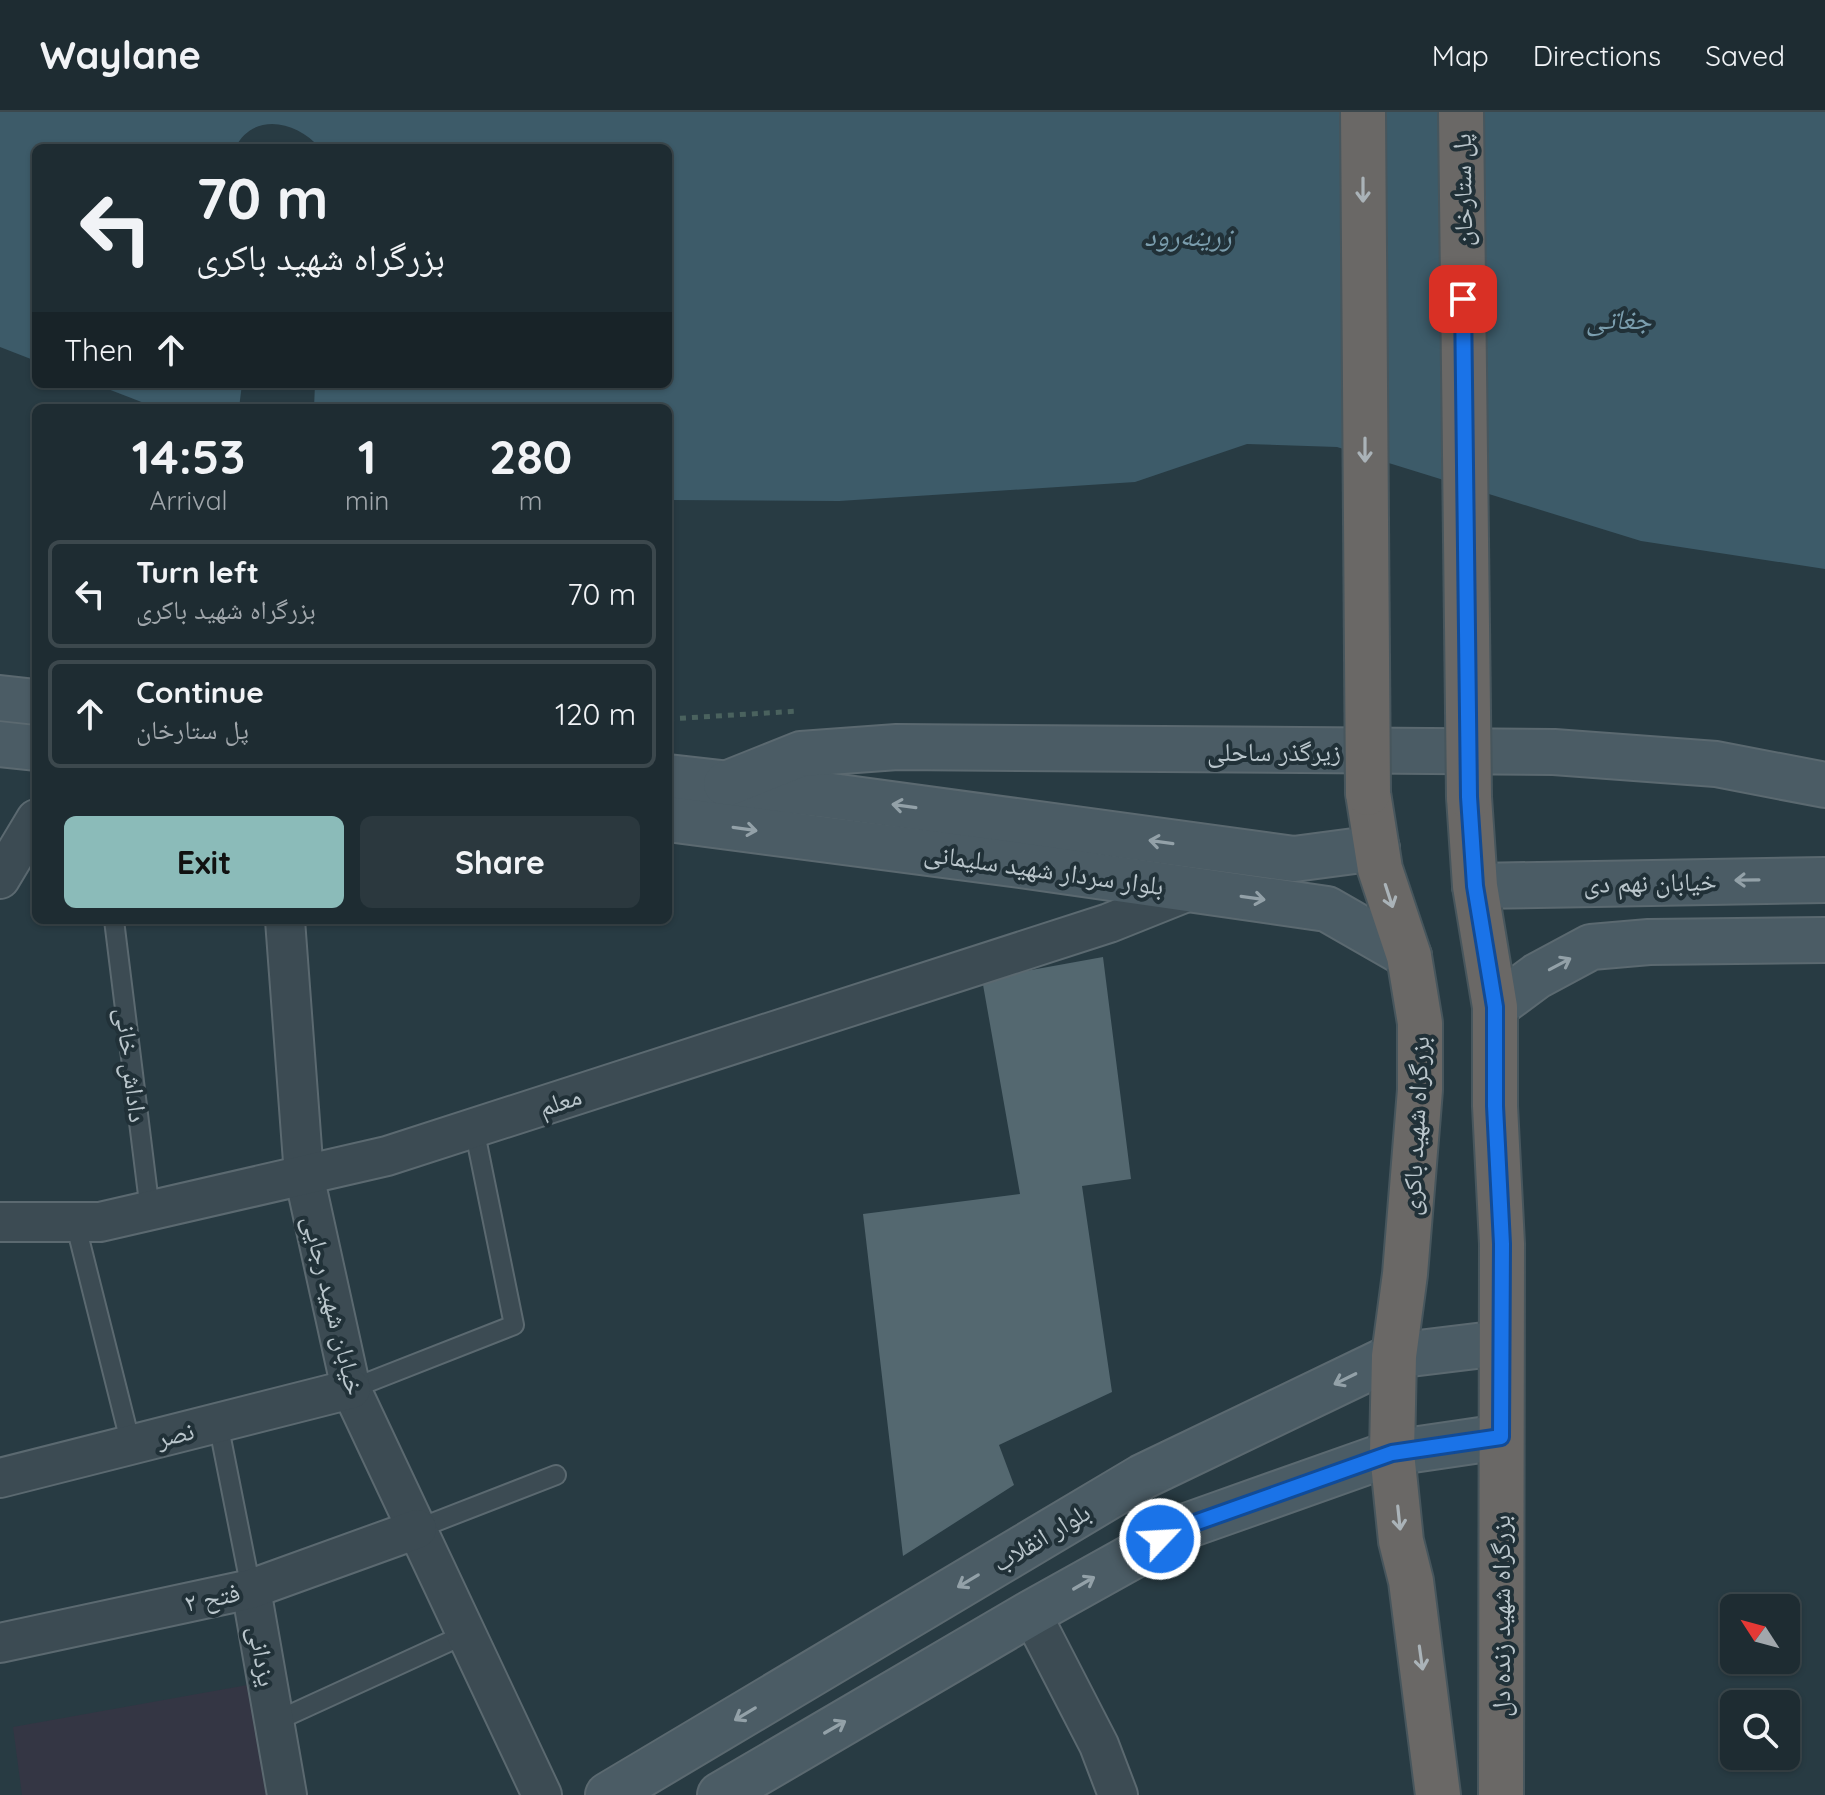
<!DOCTYPE html>
<html lang="en">
<head>
<meta charset="utf-8">
<style>
  :root { --surface:#1e2c32; --page:#2b383e; --text:#f1f3f6; --muted:#a1a7ac; --line:#3c484d; --accent:#8bbbb9 }
  body { margin:0; font-family:Quicksand,"Noto Naskh Arabic",sans-serif; background:var(--page); color:var(--text); height:100vh; display:flex; flex-direction:column; font-size:30px; white-space:nowrap }
  * { box-sizing:border-box; margin:0 }
  p { font-size:26px; color:var(--muted) }
  .icon { flex:none; width:44px; height:44px; fill:none; stroke:currentColor; stroke-width:2; stroke-linecap:round; stroke-linejoin:round }
  .map { position:relative; flex:1; overflow:hidden }
  .side { position:absolute; left:32px; top:292px; width:640px; height:520px; display:flex; flex-direction:column; background:var(--surface); border-radius:12px; box-shadow:0 2px 6px #0004,0 0 0 2px var(--line) }
  .side>* { flex:none }
  .guide { position:absolute; left:32px; top:32px; width:640px; height:244px; border-radius:12px; box-shadow:0 2px 6px #0004,0 0 0 2px var(--line); background:#1e2c32; color:var(--text); overflow:hidden }
  .needle { width:52px; rotate:306deg }
  .fabs { position:absolute; left:1720px; top:1482px; display:grid; gap:16px }
  .fabs a { display:grid; place-items:center; width:80px; height:80px; border-radius:12px; background:var(--surface); box-shadow:0 2px 6px #0004,0 0 0 2px var(--line); font-size:40px }
  .pin { position:absolute; display:grid; place-items:center; width:68px; height:68px; color:#fff; margin:-34px; border-radius:16px; box-shadow:0 4px 12px #0006 }
  .me { position:absolute; width:88px; margin:-44px; rotate:65deg; stroke-linejoin:round; filter:drop-shadow(0 0 6px #0008) }
  .turn { display:flex; align-items:center; gap:28px; height:168px; padding:0 32px; font-size:36px }
  .turn .icon { width:104px; height:104px; stroke-width:2.5 }
  .turn b { display:block; font-size:56px; line-height:68px }
  .then { display:flex; align-items:center; height:76px; padding:0 32px; background:#0003; gap:16px; font-size:30px }
  .eta { display:flex; justify-content:space-evenly; align-items:center; height:136px; text-align:center }
  .eta b { font-size:48px; font-weight:700; line-height:56px }
  .cta { display:flex; gap:16px; margin-top:auto; padding:16px 32px }
  .cta a { flex:1; height:92px; border-radius:12px; background:var(--accent); color:#111; font-size:32px; font-weight:700; line-height:92px; text-align:center }
  .cta a+a { background:var(--page); color:var(--text) }
  ul { padding:0; list-style:none }
  li { display:flex; align-items:center; gap:24px; height:108px; margin:0 16px 12px; padding:0 16px; border:4px solid var(--line); border-radius:12px }
  li div { flex:1 }
  li b { display:block; font-size:30px }
  li em { font-style:normal }
  header { display:flex; align-items:center; gap:48px; box-sizing:border-box; height:112px; padding:0 40px; background:var(--surface); border-bottom:2px solid var(--line) }
  header strong { font-size:38px }
  nav { display:flex; gap:44px; margin-inline-start:auto; font-size:28px }
  .map>svg:first-child { display:block }
</style>
</head>
<body>
<header>
<strong>Waylane</strong>
<nav><a>Map</a><a>Directions</a><a>Saved</a></nav>
</header>
<div class="map">
<svg width="1825" height="1683" viewBox="0 0 1825 1683">
  <rect width="100%" height="100%" fill="#283b43"/>
  <path fill="#343644" d="M253 1572 272 1683H22L13 1615Z"/>
  <g fill="#3d5b69">
    <path d="M0 0H1825V457L1641 429 1337 335 1247 332 1135 370 839 389 668 388V296H314L315 272H668V36H320C296 8 253 0 235 36H36V249L0 235Z"/>
    <path d="M95 272H242L239 296H157Z"/>
  </g>
  <path fill="#546870" d="M1103 845 1131 1067 1082 1074 1112 1280 999 1333 1014 1373 903 1444 863 1102 1020 1082 982 867Z"/>
  <g fill="none" stroke-linecap="round" stroke-linejoin="round">
    <g stroke="#5b6970" stroke-width="22">
      <g id="service">
        <path d="M114 808 150 1099"/>
        <path d="M75 1110 131 1333"/>
        <path d="M351 1277 514 1213 474 1016"/>
        <path d="M218 1311 251 1477"/>
        <path d="M417 1417 556 1363"/>
        <path d="M274 1610 466 1522"/>
      </g>
    </g>
    <g stroke="#5b6970" stroke-width="42">
      <g id="minor">
        <path d="M0 767 36 707"/>
        <path d="M285 808 304 1063 351 1277 542 1683"/>
        <path d="M0 1110H100L387 1044 1109 811 1194 777"/>
        <path d="M0 1366 351 1277"/>
        <path d="M251 1477 287 1683"/>
        <path d="M1031 1501 1099 1633 1118 1683"/>
        <path d="M0 1531 251 1477 417 1417"/>
      </g>
    </g>
    <g stroke="#5b6970" stroke-width="48">
      <g id="secondary">
        <path d="M0 586 36 590"/>
        <path d="M0 632 36 636"/>
        <path d="M668 665 825 683 1294 747 1377 736"/>
        <path d="M726 672 801 642 897 635 1554 640 1716 652 1825 673"/>
        <path d="M668 707 1020 753 1327 797 1409 844"/>
        <path d="M1475 774 1825 768"/>
        <path d="M1495 895 1537 864 1591 835 1649 830 1825 828"/>
        <path d="M608 1683 1142 1365 1394 1244 1501 1231"/>
        <path d="M720 1683 1031 1501 1189 1413 1392 1341 1501 1325"/>
      </g>
    </g>
    <g stroke="#47565d" stroke-width="48">
      <g id="trunk">
        <path d="M1368 681 1380 757 1409 844 1420 911V978L1405 1162 1394 1244 1392 1341 1401 1429 1411 1469 1438 1683"/>
        <path d="M1469 685 1475 774 1495 895V994L1502 1132 1501 1683"/>
      </g>
    </g>
    <path stroke="#4a625e" stroke-width="5" stroke-dasharray="6 6" stroke-linecap="butt" d="M668 607 799 599"/>
    <use href="#service" stroke="#3c4b53" stroke-width="18"/>
    <use href="#minor" stroke="#3c4b53" stroke-width="38"/>
    <use href="#secondary" stroke="#4b5c65" stroke-width="44"/>
    <use href="#trunk" stroke="#6a6866" stroke-width="44"/>
    <g stroke="#47565d" stroke-width="48" stroke-linecap="butt">
      <g id="trunk-bridge">
        <path d="M1363 0 1368 681"/>
        <path d="M1461 0 1469 685"/>
      </g>
    </g>
    <use href="#trunk-bridge" stroke="#6a6866" stroke-width="44"/>
  </g>
  <defs><path id="oneway-shaft" d="M-6 0H5M1.5-3L5.5 0L1.5 3" fill="none" stroke-width="1.6" stroke-linecap="round" stroke-linejoin="round" transform="scale(2)"/></defs>
  <g stroke="#aab3b8">
    <use href="#oneway-shaft" transform="translate(1363 78) rotate(90)"/>
    <use href="#oneway-shaft" transform="translate(1365 338) rotate(90)"/>
    <use href="#oneway-shaft" transform="translate(1389 784) rotate(72)"/>
    <use href="#oneway-shaft" transform="translate(1399 1406) rotate(84)"/>
    <use href="#oneway-shaft" transform="translate(1421 1546) rotate(82)"/>
  </g>
  <g stroke="#93a1a8">
    <use href="#oneway-shaft" transform="translate(904 694) rotate(-172)"/>
    <use href="#oneway-shaft" transform="translate(745 717) rotate(8)"/>
    <use href="#oneway-shaft" transform="translate(1161 730) rotate(-172)"/>
    <use href="#oneway-shaft" transform="translate(1747 768) rotate(179)"/>
    <use href="#oneway-shaft" transform="translate(1253 786) rotate(8)"/>
    <use href="#oneway-shaft" transform="translate(1560 852) rotate(-28)"/>
    <use href="#oneway-shaft" transform="translate(1345 1267) rotate(154)"/>
    <use href="#oneway-shaft" transform="translate(968 1469) rotate(149)"/>
    <use href="#oneway-shaft" transform="translate(1084 1471) rotate(-30)"/>
    <use href="#oneway-shaft" transform="translate(745 1602) rotate(149)"/>
    <use href="#oneway-shaft" transform="translate(835 1615) rotate(-30)"/>
  </g>
  <g fill="none" stroke-linecap="round" stroke-linejoin="round">
    <g stroke="#114b97" stroke-width="20">
      <path id="route" d="M1160 1427 1189 1413 1392 1341 1501 1325 1502 1132 1495 994V895L1475 774 1469 685 1463 187"/>
    </g>
    <use href="#route" stroke="#1a73e8" stroke-width="14"/>
  </g>
  <g text-anchor="middle" dominant-baseline="central" stroke-width="8" stroke-linejoin="round" paint-order="stroke">
    <g font-size="26" fill="#bac6cc" stroke="#213138">
      <text transform="translate(1462 78) rotate(-91)">پل ستارخان</text>
      <text x="1274" y="639">زیرگذر ساحلی</text>
      <text transform="translate(1044 757) rotate(8)">بلوار سردار شهید سلیمانی</text>
      <text transform="translate(1650 770) rotate(-1)">خیابان نهم دی</text>
      <text transform="translate(132 953) rotate(83)">داداش خانی</text>
      <text transform="translate(560 989) rotate(-18)">معلم</text>
      <text transform="translate(1415 1014) rotate(-87)">بزرگراه شهید باکری</text>
      <text transform="translate(334 1193) rotate(76)">خیابان شهید رجایی</text>
      <text transform="translate(175 1322) rotate(-14)">نصر</text>
      <text transform="translate(1041 1425) rotate(-31)">بلوار انقلاب</text>
      <text transform="translate(212 1485) rotate(-12)">فتح ۲</text>
      <text transform="translate(1500 1504) rotate(-90)">بزرگراه شهید زنده دل</text>
      <text transform="translate(263 1544) rotate(80)">یزدانی</text>
    </g>
    <g font-size="28" font-style="italic" fill="#7b9eae" stroke="#213138">
      <text x="1188" y="123">زرینه‌رود</text>
      <text x="1619" y="206">جغاتی</text>
    </g>
  </g>
</svg>
<div class="fabs">
<a><svg class="needle" viewBox="-14 -14 28 28"><path d="M0-13l5 13h-10z" fill="#e53935"/><path d="M0 13l5-13h-10z" fill="#a1a7ac"/></svg></a>
<a><svg class="icon" aria-label="search" viewBox="0 0 24 24"><circle cx="10" cy="10" r="6"/><path d="M15 15l6 6"/></svg></a>
</div>
<div class="pin" style="left:1463px;top:187px;background:#d93025"><svg class="icon" aria-label="arrive" viewBox="0 0 24 24"><path d="M6 21V4h12l-3 4 3 4H6"/></svg></div>
<svg class="me" style="left:1160px;top:1427px" viewBox="-20 -20 40 40"><circle r="17" fill="#1a73e8" stroke="#fff" stroke-width="3"/><path d="M0-11L8 9 0 5-8 9z" fill="#fff"/></svg>
<div class="guide">
<div class="turn"><svg class="icon" aria-label="left" viewBox="0 0 24 24"><path d="M17 20v-9H6M10 6l-5 5 5 5"/></svg><div><b>70 m</b>بزرگراه شهید باکری</div></div>
<div class="then">Then<svg class="icon" aria-label="ahead" viewBox="0 0 24 24"><path d="M12 20V5M6 11l6-6 6 6"/></svg></div>
</div>
<section class="side">
<div class="eta">
<div><b>14:53</b><p>Arrival</p></div>
<div><b>1</b><p>min</p></div>
<div><b>280</b><p>m</p></div>
</div>
<ul>
<li><svg class="icon" aria-label="left" viewBox="0 0 24 24"><path d="M17 20v-9H6M10 6l-5 5 5 5"/></svg><div><b>Turn left</b><p>بزرگراه شهید باکری</p></div><em>70 m</em></li>
<li><svg class="icon" aria-label="ahead" viewBox="0 0 24 24"><path d="M12 20V5M6 11l6-6 6 6"/></svg><div><b>Continue</b><p>پل ستارخان</p></div><em>120 m</em></li>
</ul>
<div class="cta"><a>Exit</a><a>Share</a></div>
</section>
</div>
</body>
</html>
